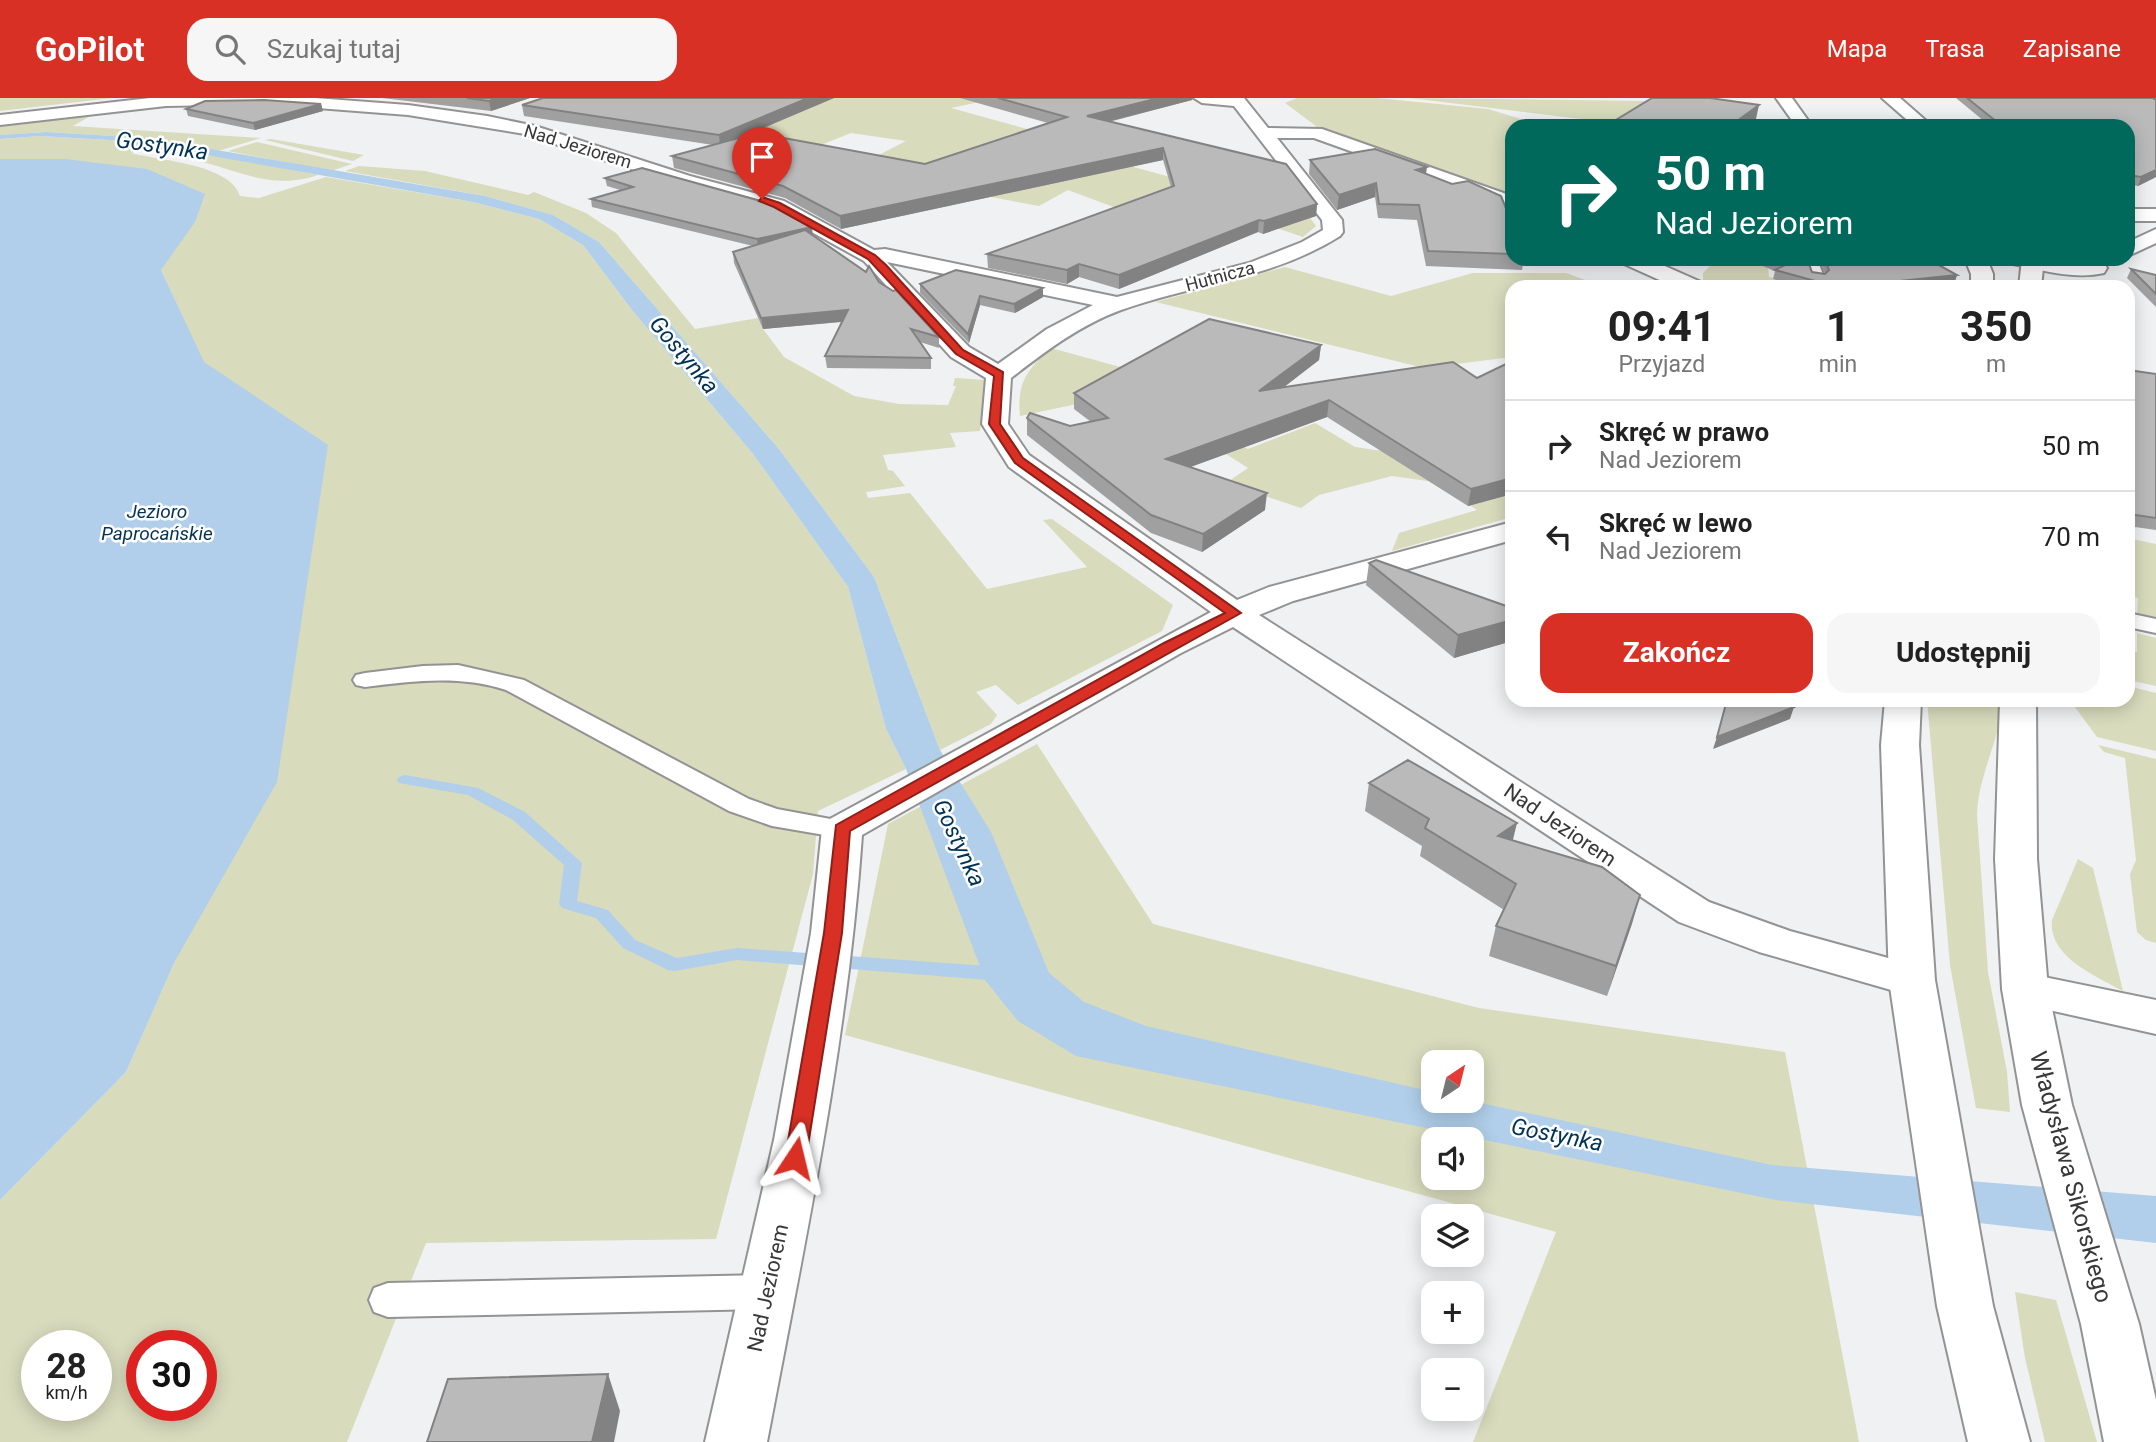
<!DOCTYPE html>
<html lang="pl">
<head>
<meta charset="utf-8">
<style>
  :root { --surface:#fff; --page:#f6f6f6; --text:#222; --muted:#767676; --line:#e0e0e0; --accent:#d93025 }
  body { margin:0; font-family:Roboto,sans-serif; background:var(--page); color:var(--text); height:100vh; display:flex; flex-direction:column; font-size:26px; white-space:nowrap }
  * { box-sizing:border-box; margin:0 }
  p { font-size:23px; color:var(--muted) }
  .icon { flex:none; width:38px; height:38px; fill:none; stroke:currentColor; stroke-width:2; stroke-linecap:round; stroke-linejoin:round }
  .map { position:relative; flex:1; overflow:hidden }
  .side { position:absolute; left:1505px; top:182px; width:630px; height:427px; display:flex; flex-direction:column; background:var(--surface); border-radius:21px; box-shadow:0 4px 18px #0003 }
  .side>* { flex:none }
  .guide { position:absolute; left:1505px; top:21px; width:630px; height:147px; border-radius:21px; box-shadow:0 4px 18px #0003; background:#00695c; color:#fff; overflow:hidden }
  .needle { width:46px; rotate:35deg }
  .controls { position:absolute; left:1421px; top:952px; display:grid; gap:14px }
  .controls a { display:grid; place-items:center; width:63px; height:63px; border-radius:14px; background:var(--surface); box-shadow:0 4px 18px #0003; font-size:35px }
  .speed { position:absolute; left:21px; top:1232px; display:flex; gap:14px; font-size:35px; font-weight:700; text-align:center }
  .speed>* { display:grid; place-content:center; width:91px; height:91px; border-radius:50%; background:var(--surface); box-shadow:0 4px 18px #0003; line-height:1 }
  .speed small { font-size:18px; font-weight:400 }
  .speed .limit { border:10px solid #d22; background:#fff; color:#111 }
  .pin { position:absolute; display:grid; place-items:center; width:60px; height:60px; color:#fff; margin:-72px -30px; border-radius:50% 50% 50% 0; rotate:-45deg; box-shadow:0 0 7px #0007 }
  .pin .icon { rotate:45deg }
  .me { position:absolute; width:77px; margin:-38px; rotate:10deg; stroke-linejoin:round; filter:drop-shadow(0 0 5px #0008) }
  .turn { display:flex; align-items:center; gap:24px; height:147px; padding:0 35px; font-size:32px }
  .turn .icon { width:91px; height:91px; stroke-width:2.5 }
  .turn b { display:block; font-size:49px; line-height:60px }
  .eta { display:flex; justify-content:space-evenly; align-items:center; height:119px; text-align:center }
  .eta b { font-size:42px; font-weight:700; line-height:49px }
  .action { display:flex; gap:14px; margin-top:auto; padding:14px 35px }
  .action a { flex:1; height:80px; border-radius:21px; background:var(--accent); color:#fff; font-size:28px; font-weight:700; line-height:80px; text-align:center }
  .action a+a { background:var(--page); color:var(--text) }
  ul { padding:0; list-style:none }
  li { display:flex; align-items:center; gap:21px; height:91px; padding:0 35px; border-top:2px solid var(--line) }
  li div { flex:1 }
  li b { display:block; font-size:26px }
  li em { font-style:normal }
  header { display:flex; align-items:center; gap:42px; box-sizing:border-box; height:98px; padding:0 35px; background:var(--accent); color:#fff }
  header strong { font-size:33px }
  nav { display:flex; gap:38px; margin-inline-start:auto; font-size:24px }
  .search { width:490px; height:63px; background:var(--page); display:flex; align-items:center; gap:18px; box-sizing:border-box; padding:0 24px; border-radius:21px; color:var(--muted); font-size:26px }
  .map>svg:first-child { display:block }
</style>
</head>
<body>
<header>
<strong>GoPilot</strong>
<div class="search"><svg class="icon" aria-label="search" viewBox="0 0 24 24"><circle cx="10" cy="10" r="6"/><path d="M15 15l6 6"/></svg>Szukaj tutaj</div>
<nav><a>Mapa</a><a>Trasa</a><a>Zapisane</a></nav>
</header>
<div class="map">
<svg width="2156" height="1344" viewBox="0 0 2156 1344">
  <rect width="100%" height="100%" fill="#f0f1f2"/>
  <g fill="#d8dbbc" fill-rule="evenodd">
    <path d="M0 0H112L0 13Z"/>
    <path d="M747 0H998L951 10 1060 40 1046 45 1203 88 1270 66 1316 128 1303 139 1241 118 1135 117 1068 92 1039 108 975 96 875 59 906 43 851 35 808 52 723 10Z"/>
    <path d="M1297 0H1377L1488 11 1544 28H1512V100L1326 32H1311L1316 28 1285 5Z"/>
    <path d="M1410 0 1648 3 1638 28Z"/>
    <path d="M97 14 73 28 261 40 218 53 146 40 46 34 0 37V24Z"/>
    <path d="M40 38 127 43 206 56 188 61 146 51 131 55C161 63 230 66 240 98L259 100 326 79 473 104 539 121 583 147 632 212 753 356 848 489 886 631 906 671 818 713 813 776 716 1141 426 1145 347 1344H0V1102L126 974 175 863 328 348 203 264 161 172 0 65V41ZM37 1248H96V1307H37ZM142 1248H201V1307H142Z"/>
    <path d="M271 41 364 57 353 63 265 42Z"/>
    <path d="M257 44 352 66 331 73 228 53Z"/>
    <path d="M213 57 318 77C270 93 240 72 194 62Z"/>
    <path d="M359 68 425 73 528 97 534 94 586 115 616 135 695 231 758 220 763 231 784 259 854 298 899 306 948 307 956 288H953L955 280 986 282 980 333 950 335 956 349 883 357 888 372 893 373 905 388 866 394 868 400 910 395 987 491 1087 469 1043 422 1052 421 1173 507 1162 533 1018 607 996 587 976 594 997 617 991 626 940 652 874 479 779 351 599 144 553 117 485 98 345 73Z"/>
    <path d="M1717 161H1767L1769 179 1811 189 1703 188V175Z"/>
    <path d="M1285 169 1391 198 1473 175H1566L1599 187 1620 183 1633 189H1512V259L1424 270 1156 204Z"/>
    <path d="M1051 250 1266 309 1096 302 1020 318C1017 285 1026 273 1051 250Z"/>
    <path d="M1315 325 1355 349 1389 354 1512 358V419L1392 453 1399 435 1477 412 1434 384 1392 378 1319 397 1301 410 1226 385 1248 370 1193 335 1206 332 1248 351Z"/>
    <path d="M2128 440 2156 446V520L2137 517 2138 500 2128 497Z"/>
    <path d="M2137 535 2156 540V588L2128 582V552L2137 554Z"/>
    <path d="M2128 588 2156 595V653L2097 639 2072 605V602H2128Z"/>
    <path d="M1927 602H2003C2000 642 1978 677 1977 717L1988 874 2007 974 2010 1014 1976 1010 1950 867Z"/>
    <path d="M1037 646 1153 826 1479 910 1785 954 1859 1344H1473L1556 1134 845 937 888 726ZM1433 964H1472V1003H1433ZM1433 1041H1472V1080H1433Z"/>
    <path d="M2098 647 2156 661V845L2146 842 2137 834 2130 776 2136 762 2125 660 2104 654Z"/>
    <path d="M2078 761 2093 770 2123 893C2096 878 2048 859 2052 822Z"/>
    <path d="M2015 1194 2056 1202 2097 1344H2045L2025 1260Z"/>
  </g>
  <g fill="#b1cfea">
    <path d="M46 34 146 40 485 98 553 117 599 144 779 351 874 479 940 652 991 734 1049 875 1084 904 1146 928 1433 994V1003H1471L1772 1067 2156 1098V1145L1776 1102 1076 958 1018 923 985 882 906 671 886 631 848 489 753 356 632 212 583 147 539 121 473 104 127 43 40 38 0 41V37Z"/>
    <path d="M0 61H65L147 71 205 96 195 124 161 172 204 264 328 347 277 684 175 863 126 974 0 1102Z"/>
  </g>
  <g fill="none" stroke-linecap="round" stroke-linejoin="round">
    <path fill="#b1cfea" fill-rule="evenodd" d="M405 677 478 690 525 714 582 765 577 803 608 812 635 842 677 860 737 850 1001 869 1008 871 1010 876 1008 881 1001 883 737 862 675 873 668 872 623 850 596 820 562 810 559 806 564 767 513 722 468 697 399 685 397 682 399 679Z"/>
    <g stroke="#939394" stroke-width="4">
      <g id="service">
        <path d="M1803 161H1817L1824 179 1822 182H1812Z"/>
        <path d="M2128 515 2156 521V535L2128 529Z"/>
        <path d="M458 567 524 582 749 701 777 711 852 725 856 731 852 737 842 740 772 728 729 713 506 592C459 577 414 583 365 589L356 587 353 582 356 577 365 575 423 568Z"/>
        <path d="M768 1177 782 1182 787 1194 782 1206 768 1211 388 1219 374 1214 369 1202 374 1190 388 1185Z"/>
      </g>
    </g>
    <g stroke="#939394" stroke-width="4">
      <g id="minor">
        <path d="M150 0H315L408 7 487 18 535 28 690 78 784 103 874 152 885 151 1117 199 1249 165 1302 144 1323 132 1322 122 1234 8 1202 5 1194 0H1244L1268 30 1322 31 1512 98V111L1314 40H1277L1342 122 1343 134 1340 138C1270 182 1196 185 1121 212 1080 227 1046 253 1011 280L1008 326 1029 357 1237 502 1269 489 1512 424V442L1293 503 1259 517 1709 804 1790 833 1928 871 1935 882 1928 893 1912 898 1759 854 1679 824 1233 529 1181 555 862 737C848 942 805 1143 767 1344H705L774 1042 811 835 822 731 828 722 1211 514 1009 369 982 326 986 280 951 259 864 163 770 111 676 86 525 36 408 17 266 6 166 8 0 27V17ZM887 164 1093 207 1047 231 998 266 969 249Z"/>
        <path d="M1776 0H1792L1812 28H1796Z"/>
        <rect x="2128" y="111" width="28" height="12"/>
        <path d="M2156 131V145L2128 158V144Z"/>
        <path d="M1621 161H1649L1701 184 1704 189H1675L1624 166Z"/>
        <path d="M2010 161 2096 164 2104 165 2107 170 2104 175C2075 182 2042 172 2013 166Z"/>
        <path d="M2025 875 2156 902V936L2009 903 2002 891 2009 879Z"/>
      </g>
    </g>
    <g stroke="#939394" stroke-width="4">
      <g id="tertiary">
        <path d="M1882 0H1900L1932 28H1914Z"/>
        <path d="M1965 161H1987L1993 176V189H1971V176Z"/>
        <path d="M2022 161H2044L2041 189H2019Z"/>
        <path d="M1885 602H1921L1919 647 1935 882 1993 1208 2030 1344H1968L1937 1208 1889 882 1881 647Z"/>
        <path d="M2000 602H2036L2037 761 2048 891 2072 1007 2139 1226 2156 1302V1344H2104L2081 1226 2022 1007 2002 891 1995 761Z"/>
      </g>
    </g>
    <use href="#service" fill="#fff" fill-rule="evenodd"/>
    <use href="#minor" fill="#fff" fill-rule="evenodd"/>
    <use href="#tertiary" fill="#fff" fill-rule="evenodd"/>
  </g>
  <g fill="#a1a0a1">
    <path d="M382 0H530L491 13Z"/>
    <path d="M543 0H834L740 40 925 66 1048 25 960 0H1193L1192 2 1109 24 1317 106 1316 118 1263 136 1258 134 1119 191 1079 179 1067 186 988 170 987 156 1171 89 1163 62 841 131 785 100 674 70 672 58 713 47 524 18 522 7Z"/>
    <path d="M1956 0H2156V79L2138 88 2128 86V28H1990Z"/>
    <path d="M321 6 323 13 255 32 188 18 186 11Z"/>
    <path d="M1310 62 1426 76 1512 125V161H1524L1522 172 1426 168 1417 122 1378 120 1375 99 1337 112 1309 76Z"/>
    <path d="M605 80 812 137 879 184 939 239V250L920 244 931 260V271L827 270 825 258 842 224 763 231 734 165 733 154 753 148 592 109 591 101 620 92 607 88Z"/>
    <path d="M1745 161H1807L1812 174 1825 176 1819 161H1928L1957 177 1954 186 1922 189H1801L1773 181 1775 173Z"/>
    <path d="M2131 171 2156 177V209L2127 180Z"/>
    <path d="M920 186 1043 199 1015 215 980 207 969 245 920 195Z"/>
    <path d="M1321 247 1319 262 1284 289 1477 280 1512 263V396L1468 408 1327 319 1190 369 1265 412 1202 454 1151 435 1027 337V320L1070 328 1091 324 1074 311V295Z"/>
    <path d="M2128 272 2156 276V432L2128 428Z"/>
    <path d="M1369 465 1512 510V543L1454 560 1366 487Z"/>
    <path d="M1369 685 1513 742 1640 797 1607 898 1489 858 1496 828 1504 812 1420 758 1422 748 1365 713Z"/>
  </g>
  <g fill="#838283">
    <path d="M497 0H530L491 13 489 3Z"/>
    <path d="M808 0H834L720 48 719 37Z"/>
    <path d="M1159 0H1193L1192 2 1087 29V18Z"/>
    <path d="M321 6 323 13 255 32 253 25Z"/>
    <path d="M1759 7 1756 21 1746 28H1730Z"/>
    <path d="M1163 50V62L841 131 840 118Z"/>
    <path d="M1427 69 1425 83 1416 72Z"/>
    <path d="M2156 72V79L2138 88 2141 79Z"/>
    <path d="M1376 85 1375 99 1337 112 1339 97Z"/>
    <path d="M1317 106 1316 118 1263 136 1264 123Z"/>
    <path d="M1259 122 1258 134 1119 191V177Z"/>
    <path d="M812 129 813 138 758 149 757 141Z"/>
    <path d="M1079 166V179L1067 186V172Z"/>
    <path d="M1957 177 1954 186 1922 189H1887L1889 184Z"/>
    <path d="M1043 190V199L1015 215 1014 206Z"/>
    <path d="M980 198V207L969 245 968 236Z"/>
    <path d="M848 212 849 223 763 231 761 220Z"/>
    <path d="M1321 247 1319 262 1258 309 1259 293Z"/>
    <path d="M1329 302 1327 319 1166 378V361Z"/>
    <path d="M1512 380V396L1468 408 1471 391Z"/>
    <path d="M1267 395 1265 412 1202 454 1203 436Z"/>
    <path d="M1512 522V543L1454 560 1458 537Z"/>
    <path d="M1794 609 1790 621 1713 651 1717 639Z"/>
    <path d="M1517 725 1510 754 1498 738Z"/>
    <path d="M1640 797 1632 826 1607 898 1616 868Z"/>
    <path d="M608 1276 620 1313 614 1344H592Z"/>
  </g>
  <g fill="#bbbabb" stroke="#838283" stroke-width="2">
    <path d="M467 0H497L489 3Z"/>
    <path d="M543 0H808L719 37 522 7Z"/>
    <path d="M998 0H1159L1087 18 1286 66 1317 106 1264 123 1259 122 1119 177 1079 166 1067 172 987 156 1174 88 1163 50 840 118 783 88 672 58 757 35 925 66 1067 19Z"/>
    <path d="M1652 0H1710L1759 7 1730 28H1606Z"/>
    <path d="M1967 0H2156L2153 1H2156V72L2141 79 2128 77V28H2002Z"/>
    <path d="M264 2 321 6 253 25 186 11 205 3Z"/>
    <path d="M1375 51 1427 69 1416 72 1452 86 1468 83 1501 98 1512 125V156L1428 153 1419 107 1379 106 1376 85 1339 97 1310 62Z"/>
    <path d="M642 70 768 105 812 129 757 141 591 101 633 89 605 80Z"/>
    <path d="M805 132 866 174 869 168 879 184 893 193 896 192 939 239 911 231 931 260 825 258 848 212 761 220 733 154Z"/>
    <path d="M1770 161H1807L1812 174 1825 176 1829 172 1825 161H1928L1957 177 1889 184 1891 189H1837L1775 172 1785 167Z"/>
    <path d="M2131 171 2156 177V196Z"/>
    <path d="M956 172 1043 190 1014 206 980 198 968 236 920 186Z"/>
    <path d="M1209 221 1321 247 1259 293 1453 264 1477 280 1512 263V380L1471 391 1329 302 1166 361 1267 395 1203 436 1151 417 1027 320 1030 315 1070 328 1108 320 1074 295Z"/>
    <path d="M2128 272 2156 276V420L2128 416Z"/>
    <path d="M1376 462 1512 510V522L1458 537 1369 465Z"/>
    <path d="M1727 602H1783L1794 609 1717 639Z"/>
    <path d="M1408 662 1517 725 1498 738 1602 769 1640 797 1616 868 1496 828 1516 786 1425 730 1429 721 1369 685Z"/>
    <path d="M608 1276 592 1344H427L448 1281Z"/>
  </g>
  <path fill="#d93025" stroke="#8d1f18" stroke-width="2" d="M762 99 780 105 875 157 886 167 963 252 1003 274 1000 326 1023 360 1241 515 850 733 842 835 806 1060 803 1066 795 1069 788 1066 785 1060 824 835 836 727 1164 545 1225 515 1015 365 989 326 994 278 956 256 868 161 774 109 759 103Z"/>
  <g text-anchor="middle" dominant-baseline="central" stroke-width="5" stroke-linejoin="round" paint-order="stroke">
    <g font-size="18" fill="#383839" stroke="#fff">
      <text transform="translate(578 48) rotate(17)">Nad Jeziorem</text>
      <text transform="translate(1220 178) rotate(-15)">Hutnicza</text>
    </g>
    <g font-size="19" font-style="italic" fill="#035" stroke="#fff">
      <text x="157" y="413">Jezioro<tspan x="157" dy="22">Paprocańskie</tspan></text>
    </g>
    <g font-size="21" fill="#383839" stroke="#fff">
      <text transform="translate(1560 727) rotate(34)">Nad Jeziorem</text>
      <text transform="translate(768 1190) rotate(-78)">Nad Jeziorem</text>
    </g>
    <g font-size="23" font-style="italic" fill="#035" stroke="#fff">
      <text transform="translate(162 48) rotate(8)">Gostynka</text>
      <text transform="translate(684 257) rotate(50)">Gostynka</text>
      <text transform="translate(959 745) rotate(65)">Gostynka</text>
      <text transform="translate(1557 1037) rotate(11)">Gostynka</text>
    </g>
    <g font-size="24" fill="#383839" stroke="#fff">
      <text transform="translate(2071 1079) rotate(75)">Władysława Sikorskiego</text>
    </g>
  </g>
</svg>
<div class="controls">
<a><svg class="needle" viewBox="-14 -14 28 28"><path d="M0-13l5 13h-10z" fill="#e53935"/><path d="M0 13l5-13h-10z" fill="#767676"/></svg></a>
<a><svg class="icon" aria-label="sound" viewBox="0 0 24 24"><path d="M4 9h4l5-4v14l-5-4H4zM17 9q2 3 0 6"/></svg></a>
<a><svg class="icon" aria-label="layers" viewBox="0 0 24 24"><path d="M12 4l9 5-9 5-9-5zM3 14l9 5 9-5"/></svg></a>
<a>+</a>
<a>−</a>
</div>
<div class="speed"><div>28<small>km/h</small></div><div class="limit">30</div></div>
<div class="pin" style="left:762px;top:101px;background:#d93025"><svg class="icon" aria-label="arrive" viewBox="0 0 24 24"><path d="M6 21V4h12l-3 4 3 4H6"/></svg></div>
<svg class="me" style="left:795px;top:1060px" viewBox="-20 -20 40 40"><path d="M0-17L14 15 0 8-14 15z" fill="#d93025" stroke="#fff" stroke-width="4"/></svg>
<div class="guide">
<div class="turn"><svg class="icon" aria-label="right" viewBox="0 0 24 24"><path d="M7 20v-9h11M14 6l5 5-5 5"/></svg><div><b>50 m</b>Nad Jeziorem</div></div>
</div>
<section class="side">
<div class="eta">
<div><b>09:41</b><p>Przyjazd</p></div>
<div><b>1</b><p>min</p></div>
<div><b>350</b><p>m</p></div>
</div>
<ul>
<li><svg class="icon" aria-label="right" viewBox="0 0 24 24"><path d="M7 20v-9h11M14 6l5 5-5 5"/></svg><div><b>Skręć w prawo</b><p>Nad Jeziorem</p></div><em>50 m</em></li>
<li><svg class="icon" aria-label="left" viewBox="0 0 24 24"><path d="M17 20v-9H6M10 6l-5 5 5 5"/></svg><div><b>Skręć w lewo</b><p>Nad Jeziorem</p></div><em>70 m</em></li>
</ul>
<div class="action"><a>Zakończ</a><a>Udostępnij</a></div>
</section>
</div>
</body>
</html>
